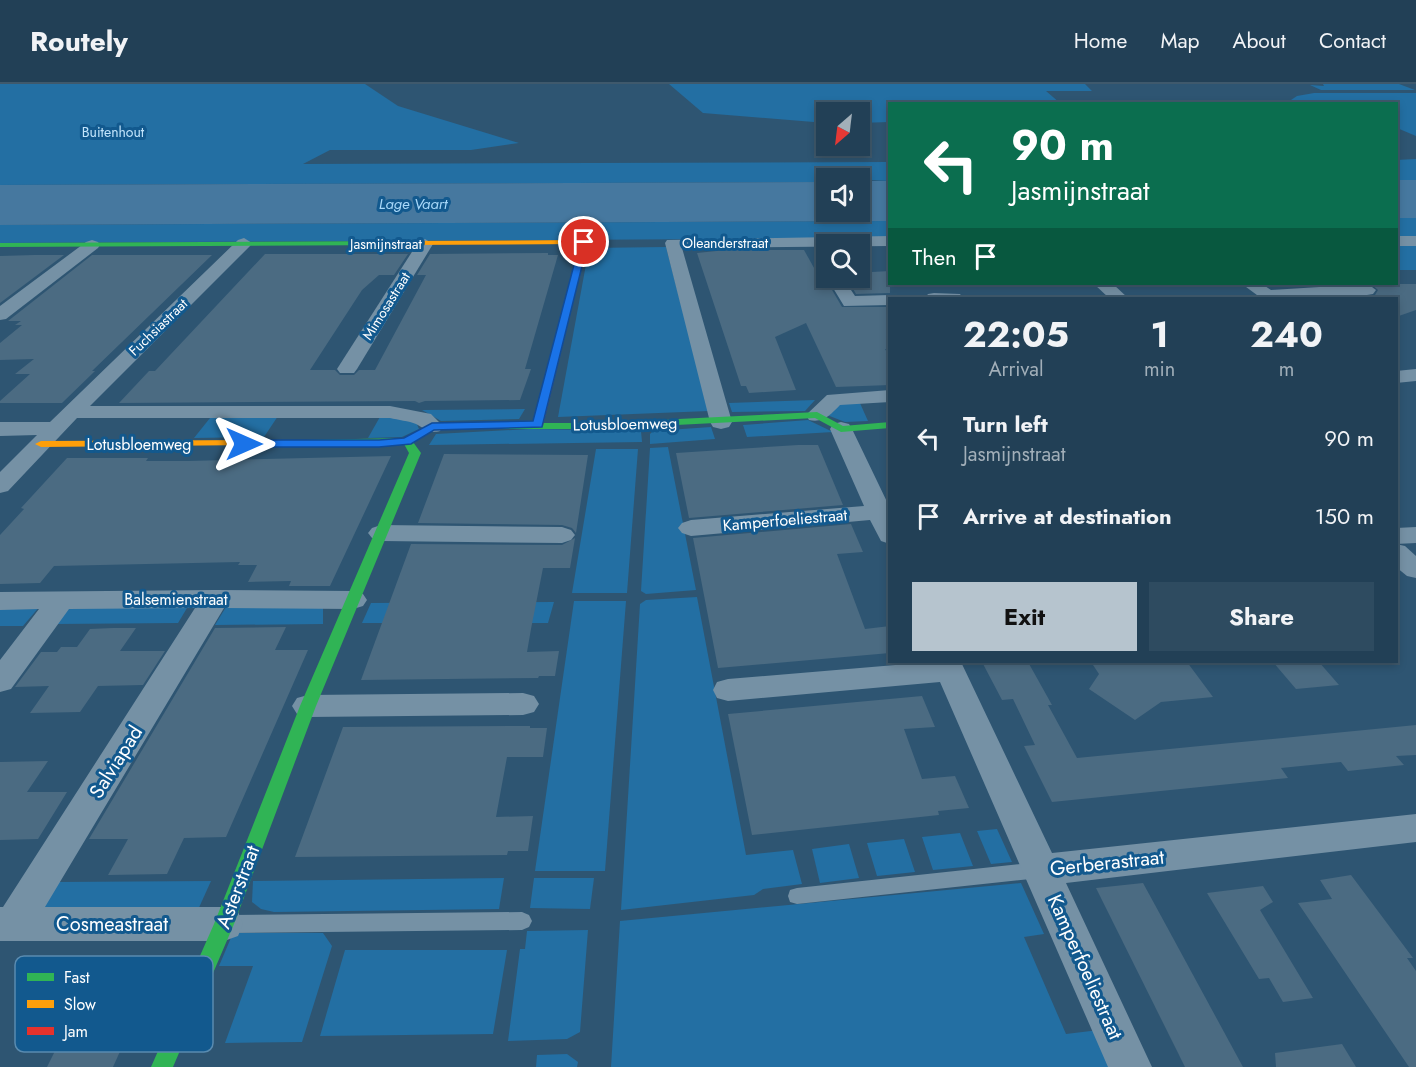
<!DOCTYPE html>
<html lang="en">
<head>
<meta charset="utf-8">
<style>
  :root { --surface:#224056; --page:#2e4b60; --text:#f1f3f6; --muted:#a2afb9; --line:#3f596c; --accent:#b6c4ce }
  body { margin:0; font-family:Jost,sans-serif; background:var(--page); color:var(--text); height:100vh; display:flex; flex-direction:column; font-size:22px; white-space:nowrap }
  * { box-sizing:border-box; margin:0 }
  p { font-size:20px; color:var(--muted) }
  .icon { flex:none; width:33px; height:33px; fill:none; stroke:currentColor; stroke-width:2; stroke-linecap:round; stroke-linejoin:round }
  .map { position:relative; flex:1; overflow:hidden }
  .details { position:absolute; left:888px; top:213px; width:510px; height:366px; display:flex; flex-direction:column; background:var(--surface); border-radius:0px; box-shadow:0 3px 9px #0003,0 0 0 2px var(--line) }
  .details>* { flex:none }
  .hud { position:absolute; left:888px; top:18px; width:510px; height:183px; border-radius:0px; box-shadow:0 3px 9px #0003,0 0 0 2px var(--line); background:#0b6e4f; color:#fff; overflow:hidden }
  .needle { width:39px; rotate:208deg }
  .controls { position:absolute; left:816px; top:18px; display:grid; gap:12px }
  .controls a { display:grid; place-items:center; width:54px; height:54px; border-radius:0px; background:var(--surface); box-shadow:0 3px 9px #0003,0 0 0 2px var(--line); font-size:30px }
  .pin { position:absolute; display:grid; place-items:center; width:51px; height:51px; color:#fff; margin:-26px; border:3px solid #fff; border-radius:50%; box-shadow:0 2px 6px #0007 }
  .me { position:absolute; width:66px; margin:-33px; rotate:90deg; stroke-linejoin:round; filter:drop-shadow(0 0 4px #0008) }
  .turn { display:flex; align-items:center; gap:21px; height:126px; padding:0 24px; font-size:27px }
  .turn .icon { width:78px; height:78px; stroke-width:2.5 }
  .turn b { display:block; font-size:42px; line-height:51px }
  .then { display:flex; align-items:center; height:57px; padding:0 24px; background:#0003; gap:12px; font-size:22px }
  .eta { display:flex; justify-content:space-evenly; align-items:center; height:102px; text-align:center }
  .eta b { font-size:36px; font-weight:700; line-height:42px }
  .button { display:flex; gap:12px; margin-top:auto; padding:12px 24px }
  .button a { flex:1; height:69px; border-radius:0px; background:var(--accent); color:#111; font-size:24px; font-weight:700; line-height:69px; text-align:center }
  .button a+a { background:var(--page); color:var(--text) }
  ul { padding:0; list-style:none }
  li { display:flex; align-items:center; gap:18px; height:78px; padding:0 24px }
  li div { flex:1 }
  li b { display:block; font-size:22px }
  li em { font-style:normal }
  header { display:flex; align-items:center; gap:36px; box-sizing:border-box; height:84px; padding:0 30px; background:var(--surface); border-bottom:2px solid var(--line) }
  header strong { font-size:28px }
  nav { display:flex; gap:33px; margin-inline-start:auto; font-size:21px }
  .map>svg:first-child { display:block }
</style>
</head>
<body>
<header>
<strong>Routely</strong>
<nav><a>Home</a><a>Map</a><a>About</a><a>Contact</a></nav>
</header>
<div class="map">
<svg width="1416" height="983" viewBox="0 0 1416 983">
  <rect width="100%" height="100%" fill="#2e5572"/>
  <g fill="#236fa3">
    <path d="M0 0H365L398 22 519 59 471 66H330L303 80 890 78 889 97 826 94V98L0 101Z"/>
    <path d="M669 0H1085L1092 7H1046L1060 19 890 20 889 38 860 39V28H826V39L703 29Z"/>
    <path d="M1323 0H1399L1415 6H1321L1310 1 1324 2Z"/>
    <path d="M1314 9H1416V52L1397 44 1396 20H1294L1291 16 1297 12Z"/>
    <path d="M1416 75V96H1397L1396 76Z"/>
    <rect x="1397" y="134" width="19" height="19"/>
    <path d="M889 137 890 154 0 159V141Z"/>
    <path d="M1396 158H1416V186H1397Z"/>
    <path d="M666 163 709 327 558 333 589 164Z"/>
    <path d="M815 316 805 327 732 328 729 319Z"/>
    <path d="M859 317 868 337 845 338 827 331 839 319Z"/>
    <path d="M525 325 519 335 441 337 422 326Z"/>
    <path d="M381 331 416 338 419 345 402 353 368 354Z"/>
    <path d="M278 332 264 353 194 354 210 334Z"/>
    <path d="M808 336 833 348 747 353 743 341Z"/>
    <path d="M711 343 715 355 650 360V350L653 347Z"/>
    <path d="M531 345 641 347 642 358 429 361 436 350Z"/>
    <path d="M668 363 696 506 646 510 641 507 650 364Z"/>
    <path d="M596 365H638L627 509H572Z"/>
    <path d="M697 513 746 771 793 766 802 800 763 805 754 811 621 826 640 520 646 516Z"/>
    <path d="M574 517H626L605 787H535Z"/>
    <path d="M554 518 548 539H362L371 519Z"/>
    <path d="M40 522 23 542H0V523Z"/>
    <path d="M69 523 187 524 178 539 55 540Z"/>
    <path d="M226 523 323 524V540L215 541Z"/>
    <path d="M997 745 1012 778 991 780 977 747Z"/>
    <path d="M960 749 973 782 933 786 922 753Z"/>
    <path d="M904 755 915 788 877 792 867 759Z"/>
    <path d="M849 760 859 794 820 799 812 765Z"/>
    <path d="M504 794 499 825 274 828 261 825 252 818 253 797Z"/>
    <path d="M534 794H594L590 825 530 824Z"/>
    <path d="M211 797 197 828 42 827 58 798Z"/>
    <path d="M1021 799 1044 850 1024 853 1066 950 1099 946 1115 983H611L620 837Z"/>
    <path d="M588 846 580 948 567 955 508 957 520 865H525L527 847Z"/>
    <path d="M233 849H323L332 862 302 958 225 959 253 882H219Z"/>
    <path d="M345 866H507L493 950 320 952Z"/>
    <path d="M567 970 578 978 577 983H536L537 971Z"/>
  </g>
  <g fill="#46789f">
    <path d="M1396 96H1416V134H1397Z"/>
    <path d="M860 97H889V137L0 141V101L826 98V128H860Z"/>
  </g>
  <g fill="#4b6b82">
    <path d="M804 166 823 200 828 199 842 223H890V265H885L890 273V301L836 303 806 239 775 253 796 306 749 309 746 302H741L697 169 726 166Z"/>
    <path d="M860 166 872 188 890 187V209L856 210 849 198H860Z"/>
    <path d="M548 169V171H558L525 285H531L520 316 425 317 419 319 415 317 119 319 149 287H155L265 170H408L394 191H379L362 206 310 286H335L340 291H354L359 286H375L426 191H417L430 170Z"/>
    <path d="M34 171H64L0 219V172Z"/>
    <path d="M92 171H212L92 287H95L62 319H0V317L30 290H15L34 275 0 276V259L22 241H15L21 237H8Z"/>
    <path d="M1371 200H1416V226L1396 233V214L1359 213 1375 211 1378 206Z"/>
    <path d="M798 361H818L843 421 689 434 676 369Z"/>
    <path d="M444 370 588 371 576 449 572 444 562 441 418 439Z"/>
    <path d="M391 372 330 502H289L291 497 248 498 257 481H238L240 478 54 482 40 499 0 500V451L24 425 21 424 67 374H148L146 377H188Z"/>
    <path d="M851 440 863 468 837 470 865 545 890 542V569L718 584 693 454Z"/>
    <path d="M575 454 570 484H543L531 545 527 568 559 567 555 592H539L538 594 361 596 411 460 562 461Z"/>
    <path d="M286 543 275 566H308L226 753 184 754 167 790 108 791 128 755H89L215 544Z"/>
    <path d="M113 544H136L120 567H165L143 601 98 602 80 628 30 629 49 602 15 603 41 568H57L61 563H77L90 545Z"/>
    <path d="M982 578H1028L1052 621H1048L1077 674 1416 641V671L1396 672 1404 681 1348 687 1341 678 1281 684 1288 694 1052 718 1024 662 1035 661 1013 615 1002 616Z"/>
    <path d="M1091 578H1187L1213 613 1161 618 1135 636 1089 605 1099 590Z"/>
    <path d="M1273 578H1319L1339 601 1296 605Z"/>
    <path d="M922 612 935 643 904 645 922 695 955 692 969 724 938 727 939 731 752 751 728 630Z"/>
    <path d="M530 642V644H547L543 673H507L496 733 533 732 528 767H508L507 771 295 773 343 643Z"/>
    <path d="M48 677 27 708H67L38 755 0 756V678Z"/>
    <path d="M1351 791 1413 874H1407L1416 887V983H1409L1298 819 1332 815 1320 796Z"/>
    <path d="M1143 799 1167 843 1243 983H1185L1096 804Z"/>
    <path d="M1263 802 1273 818 1260 826 1313 914 1283 918 1269 894 1259 895 1207 809Z"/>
    <path d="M163 872 113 983H47L102 873Z"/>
    <path d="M1342 960 1356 983H1276L1275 969Z"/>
  </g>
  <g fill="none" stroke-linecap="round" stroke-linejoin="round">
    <g fill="#7591a5" fill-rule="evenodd">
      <path d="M1040 778 1047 780 1049 786 1047 792 1040 794 797 820 790 818 788 812 790 806 797 804Z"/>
      <path d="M522 828 529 831 532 837 529 843 522 846 230 849 223 846 220 840 223 834 230 831Z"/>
    </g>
    <g fill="#7591a5" fill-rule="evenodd">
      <path d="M890 152V162L682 164 732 338 729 343 721 345 713 343 710 338 665 159 667 156Z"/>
      <rect x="1396" y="152" width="20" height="10"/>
      <path d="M244 154 252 159 250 162 90 322H390L431 330 443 342 440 347C428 350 426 345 416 340 409 337 398 336 390 334H77L8 407 0 409V388L37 351 0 352V338H50L238 156Z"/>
      <path d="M425 155 433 160 357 285 354 289H340L337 285 417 160Z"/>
      <path d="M92 156 98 158 100 161 98 164 6 235 0 236V222L86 158Z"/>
      <path d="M827 194H843L855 212 890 211 898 214H890V221L844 222Z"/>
      <path d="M1094 200H1113L1128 214H1109Z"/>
      <path d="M1242 200H1262L1271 206 1368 200 1376 206 1373 210 1367 211 1261 214Z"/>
      <path d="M934 209 960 210 963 214H925L928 210Z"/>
      <path d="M1416 285V297L1396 299V287Z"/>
      <path d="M890 306V318L840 321C830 331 824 339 809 336L806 331 827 311Z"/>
      <path d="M841 338 849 340 852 345 890 424V460L881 457 870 436 691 452 682 449 678 444 682 439 691 436 864 422 830 345 833 340Z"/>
      <path d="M381 441 562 443 571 446 575 451 571 456 562 459 381 457 372 454 368 449 372 444Z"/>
      <path d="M1416 443V459L1396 460V444Z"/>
      <path d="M1396 460 1405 462 1416 472V494L1407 492 1396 483Z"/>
      <path d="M215 506 353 507 363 510 367 516 363 522 353 525 224 524 45 823H224L238 828 243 840 238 852 224 857H0V823H3L195 524 69 525 11 605 0 608V576L39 525 0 526V508Z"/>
      <path d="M931 578H961L1052 769 1416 730V758L1066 799 1152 983H1108L940 598 728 617 717 614 713 606 717 598 728 595Z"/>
      <path d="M523 609 534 612 539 620 534 628 523 631 308 633 297 630 292 622 297 614 308 611Z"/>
    </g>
    <g fill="#30b455" fill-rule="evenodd">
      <path d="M402 157V161H399L0 163V159Z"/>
      <path d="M817 328 843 342 890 338V344L841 348 815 334 598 345H434L413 358 421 369 316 622 234 840 173 983H151L214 840 300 622 409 369 404 360 260 362 254 359 256 357 405 354 432 339H598Z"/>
    </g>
    <g fill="#ff9f0a" fill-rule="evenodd">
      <path d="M584 156 588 158 576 205 572 208 568 205 579 160 399 161 395 159 399 157Z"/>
      <path d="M260 356 266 359 264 361 41 363 35 360 41 357Z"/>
    </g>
    <path fill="#e5322d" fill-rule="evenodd" d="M572 202 576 205 543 341 538 344 534 343 533 341 568 205Z"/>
  </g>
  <path fill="#1a73e8" stroke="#114b97" stroke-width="1.5" d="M584 156 588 158 542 343 434 346 411 360 379 363H244L238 360 244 356H379L404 354 432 339 533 337 580 158Z"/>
  <g text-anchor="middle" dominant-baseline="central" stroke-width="6" stroke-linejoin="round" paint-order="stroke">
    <g font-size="14" fill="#c3e5fc" stroke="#12598e">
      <text x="113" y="48">Buitenhout</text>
    </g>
    <g font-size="14" fill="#fff" stroke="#12598e">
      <text x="725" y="159">Oleanderstraat</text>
      <text x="386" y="160">Jasmijnstraat</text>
      <text transform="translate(386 222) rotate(-58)">Mimosastraat</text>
      <text transform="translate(158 243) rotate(-44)">Fuchsiastraat</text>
    </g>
    <g font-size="15" font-style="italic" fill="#a8d8f9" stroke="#12598e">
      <text x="413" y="120">Lage Vaart</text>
    </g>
    <g font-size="16" fill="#fff" stroke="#12598e">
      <text transform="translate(625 340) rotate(-1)">Lotusbloemweg</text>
      <text x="139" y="360">Lotusbloemweg</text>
      <text transform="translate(785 436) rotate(-5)">Kamperfoeliestraat</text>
      <text x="176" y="515">Balsemienstraat</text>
    </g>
    <g font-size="20" fill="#fff" stroke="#12598e">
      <text transform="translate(116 678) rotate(-58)">Salviapad</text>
      <text transform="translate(1107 779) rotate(-6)">Gerberastraat</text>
      <text transform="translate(238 803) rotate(-69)">Asterstraat</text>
      <text x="112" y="840">Cosmeastraat</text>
      <text transform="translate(1085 883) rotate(66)">Kamperfoeliestraat</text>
    </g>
  </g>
  <rect x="15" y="872" width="198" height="96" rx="9" fill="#12598e" stroke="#598bb0" stroke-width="1.5"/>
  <rect x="27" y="889" width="27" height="8" fill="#30b455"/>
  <rect x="27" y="916" width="27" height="8" fill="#ff9f0a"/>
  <rect x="27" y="943" width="27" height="8" fill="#e5322d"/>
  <g font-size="16" fill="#fff">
    <text x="64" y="899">Fast</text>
    <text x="64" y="926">Slow</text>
    <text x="64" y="953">Jam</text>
  </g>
</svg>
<div class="controls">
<a><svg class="needle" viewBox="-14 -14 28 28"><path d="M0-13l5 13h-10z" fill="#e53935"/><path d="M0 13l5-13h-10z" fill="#a2afb9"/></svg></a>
<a><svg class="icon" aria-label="sound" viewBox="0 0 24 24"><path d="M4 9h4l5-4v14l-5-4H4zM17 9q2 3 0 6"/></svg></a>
<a><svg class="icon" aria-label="search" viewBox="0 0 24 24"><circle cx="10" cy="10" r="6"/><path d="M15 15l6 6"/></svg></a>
</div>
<div class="pin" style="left:584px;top:158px;background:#d93025"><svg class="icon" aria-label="arrive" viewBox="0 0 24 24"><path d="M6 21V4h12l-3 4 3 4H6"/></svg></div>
<svg class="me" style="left:244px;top:360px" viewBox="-20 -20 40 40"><path d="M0-17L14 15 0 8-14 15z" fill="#1a73e8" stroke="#fff" stroke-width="4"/></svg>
<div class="hud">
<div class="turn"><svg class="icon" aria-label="left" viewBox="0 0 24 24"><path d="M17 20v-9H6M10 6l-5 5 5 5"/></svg><div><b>90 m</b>Jasmijnstraat</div></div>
<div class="then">Then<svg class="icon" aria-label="arrive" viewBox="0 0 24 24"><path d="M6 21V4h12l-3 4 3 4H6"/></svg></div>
</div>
<section class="details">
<div class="eta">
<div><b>22:05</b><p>Arrival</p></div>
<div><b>1</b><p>min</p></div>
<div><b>240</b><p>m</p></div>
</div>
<ul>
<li><svg class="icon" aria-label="left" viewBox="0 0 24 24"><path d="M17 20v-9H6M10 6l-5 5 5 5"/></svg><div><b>Turn left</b><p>Jasmijnstraat</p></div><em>90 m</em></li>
<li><svg class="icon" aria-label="arrive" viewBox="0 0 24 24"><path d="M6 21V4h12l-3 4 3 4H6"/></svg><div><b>Arrive at destination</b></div><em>150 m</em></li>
</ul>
<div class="button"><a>Exit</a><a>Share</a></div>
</section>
</div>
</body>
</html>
